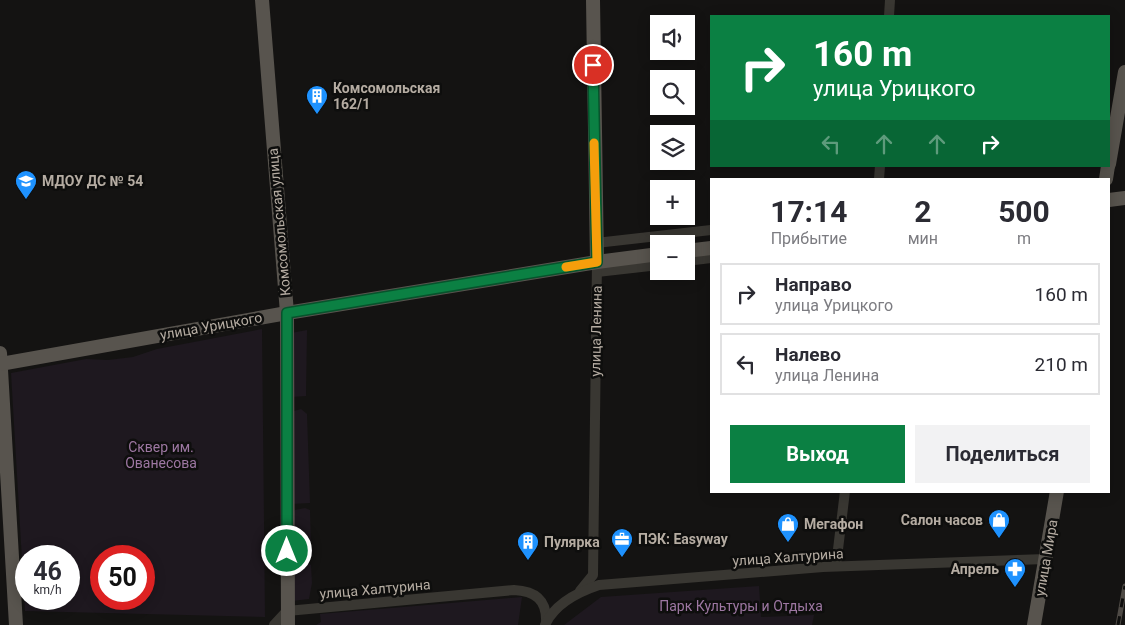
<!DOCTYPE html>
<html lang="ru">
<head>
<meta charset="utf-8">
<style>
  :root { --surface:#fff; --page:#f2f2f3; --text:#2b2b33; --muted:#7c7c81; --line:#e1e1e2; --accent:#0b8043 }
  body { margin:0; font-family:Roboto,sans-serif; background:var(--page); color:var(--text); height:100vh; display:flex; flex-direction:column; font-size:19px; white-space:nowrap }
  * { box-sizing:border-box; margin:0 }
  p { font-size:16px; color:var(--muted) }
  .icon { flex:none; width:28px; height:28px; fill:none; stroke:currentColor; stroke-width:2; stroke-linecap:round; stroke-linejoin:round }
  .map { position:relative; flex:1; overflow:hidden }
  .drawer { position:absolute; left:710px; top:178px; width:400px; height:315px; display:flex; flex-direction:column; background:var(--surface); border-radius:0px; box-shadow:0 2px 12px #0003 }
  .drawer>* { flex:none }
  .hud { position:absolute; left:710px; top:15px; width:400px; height:152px; border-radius:0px; box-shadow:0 2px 12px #0003; background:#0b8043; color:#fff; overflow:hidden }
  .buttons { position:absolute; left:650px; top:15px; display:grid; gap:10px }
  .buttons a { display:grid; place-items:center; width:45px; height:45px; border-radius:0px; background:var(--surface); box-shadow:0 2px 12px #0003; font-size:25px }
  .speed { position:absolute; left:15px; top:545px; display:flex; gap:10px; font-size:25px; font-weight:700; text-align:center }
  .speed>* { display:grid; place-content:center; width:65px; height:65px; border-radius:50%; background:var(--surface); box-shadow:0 2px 12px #0003; line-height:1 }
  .speed small { font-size:12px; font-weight:400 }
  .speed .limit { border:8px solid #d22; background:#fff; color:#111 }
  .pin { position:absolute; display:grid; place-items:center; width:42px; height:42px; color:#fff; margin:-21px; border:2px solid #fff; border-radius:50%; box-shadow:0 1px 5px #0007 }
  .me { position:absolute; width:55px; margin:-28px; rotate:0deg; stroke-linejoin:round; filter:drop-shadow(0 0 4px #0008) }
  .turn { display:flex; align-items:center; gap:18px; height:105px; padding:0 20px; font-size:22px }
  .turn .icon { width:65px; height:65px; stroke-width:2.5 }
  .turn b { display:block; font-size:35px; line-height:42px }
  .lanes { display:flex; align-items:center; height:48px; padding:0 20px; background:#0003; justify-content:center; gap:25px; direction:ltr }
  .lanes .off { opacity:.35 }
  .eta { display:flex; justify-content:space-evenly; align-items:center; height:85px; text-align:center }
  .eta b { font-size:30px; font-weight:700; line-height:35px }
  .cta { display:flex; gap:10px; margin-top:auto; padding:10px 20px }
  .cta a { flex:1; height:58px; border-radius:0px; background:var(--accent); color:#fff; font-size:20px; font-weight:700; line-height:58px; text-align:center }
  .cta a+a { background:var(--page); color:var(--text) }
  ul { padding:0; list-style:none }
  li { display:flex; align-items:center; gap:15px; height:62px; margin:0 10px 8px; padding:0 10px; border:2px solid var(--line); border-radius:0px }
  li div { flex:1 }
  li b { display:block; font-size:19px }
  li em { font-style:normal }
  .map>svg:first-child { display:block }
</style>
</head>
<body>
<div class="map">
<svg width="1125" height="625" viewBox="0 0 1125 625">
  <rect width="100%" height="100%" fill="#141312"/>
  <g fill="#1e181f" fill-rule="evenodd">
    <path d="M262 329 265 617 25 611 11 373 86 359 108 360 133 357 157 349ZM69 556V599H26V556ZM144 556V599H101V556Z"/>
    <path d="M307 330 306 396 291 397V333Z"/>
    <path d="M301 409 307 414 310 503 291 504 294 411Z"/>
    <path d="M305 508 310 510 311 546 305 555 294 553 293 513 295 510Z"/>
    <path d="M300 559 311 565 312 583 309 599 292 601V567L295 562Z"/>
    <path d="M759 586 761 617 814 615 812 625H564L601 597Z"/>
    <path d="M522 597 518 625H316L321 622 320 614Z"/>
  </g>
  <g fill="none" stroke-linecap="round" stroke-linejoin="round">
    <g stroke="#393732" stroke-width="10">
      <path d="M889 16 890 0"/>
      <path d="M879 179 880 166"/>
      <path d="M596 243 711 230"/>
      <path d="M686 261 711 258"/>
      <path d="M597 272 659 265"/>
      <path d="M836 566 845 491"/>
      <path d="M580 591 593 575 597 262"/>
      <path d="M274 625 287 611 514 590C535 591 547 600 546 622"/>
      <path d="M545 625C555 603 578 592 599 585L823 567 1046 559"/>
    </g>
    <g stroke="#58544e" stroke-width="14">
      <path d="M262 0 287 313 288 625"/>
      <path d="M593 0 597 262"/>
      <path d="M1109 164 1125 72"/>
      <path d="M1106 179 1108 166"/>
      <path d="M1109 200 1125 198"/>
      <path d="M686 251 711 248"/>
      <path d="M0 353 16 625"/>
      <path d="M0 364 287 313 597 262 659 254"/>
      <path d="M1034 625 1057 491"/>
    </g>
    <g stroke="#4e4a45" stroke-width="5">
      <path id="rail" d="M1118 625 1125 586"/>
    </g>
    <use href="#rail" stroke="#0e0e0d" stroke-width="3" stroke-dasharray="9" stroke-linecap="butt"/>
  </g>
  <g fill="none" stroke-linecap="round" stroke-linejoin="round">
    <g stroke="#07532c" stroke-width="12">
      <path id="route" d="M287 551V313L597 262 593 65"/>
    </g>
    <use href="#route" stroke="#0b8043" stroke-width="9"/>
    <path stroke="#f59e0b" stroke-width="9" d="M566 267 597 262 594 143"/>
  </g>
  <defs>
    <g id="building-pin" transform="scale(1.125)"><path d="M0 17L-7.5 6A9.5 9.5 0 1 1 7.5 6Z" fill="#1e92ff" stroke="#0e0e0d"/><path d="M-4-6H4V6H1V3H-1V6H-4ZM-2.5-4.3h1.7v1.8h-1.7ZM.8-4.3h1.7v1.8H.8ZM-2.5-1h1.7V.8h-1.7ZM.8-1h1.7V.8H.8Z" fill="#fff"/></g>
    <g id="school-pin" transform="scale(1.125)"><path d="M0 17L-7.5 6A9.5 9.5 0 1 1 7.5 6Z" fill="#1e92ff" stroke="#0e0e0d"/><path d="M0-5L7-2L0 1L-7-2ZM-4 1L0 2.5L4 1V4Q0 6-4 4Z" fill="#fff"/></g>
    <g id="shop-pin" transform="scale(1.125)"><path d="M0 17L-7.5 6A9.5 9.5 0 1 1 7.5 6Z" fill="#1e92ff" stroke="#0e0e0d"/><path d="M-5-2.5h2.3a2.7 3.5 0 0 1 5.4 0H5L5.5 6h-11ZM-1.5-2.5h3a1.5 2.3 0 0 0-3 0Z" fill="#fff"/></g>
    <g id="office-pin" transform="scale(1.125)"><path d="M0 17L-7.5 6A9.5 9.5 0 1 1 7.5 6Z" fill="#1e92ff" stroke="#0e0e0d"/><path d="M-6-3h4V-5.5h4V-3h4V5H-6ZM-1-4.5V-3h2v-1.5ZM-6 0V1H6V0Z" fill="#fff"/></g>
    <g id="pharmacy-pin" transform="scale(1.125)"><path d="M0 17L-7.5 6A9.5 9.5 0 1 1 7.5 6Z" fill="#1e92ff" stroke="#0e0e0d"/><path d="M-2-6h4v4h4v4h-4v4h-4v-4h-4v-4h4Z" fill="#fff"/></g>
  </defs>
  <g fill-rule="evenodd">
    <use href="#building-pin" x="317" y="96"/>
    <use href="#school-pin" x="26" y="181"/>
    <use href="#shop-pin" x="999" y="520"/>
    <use href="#shop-pin" x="788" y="524"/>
    <use href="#office-pin" x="622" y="539"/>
    <use href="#building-pin" x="528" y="542"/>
    <use href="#pharmacy-pin" x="1015" y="569"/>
  </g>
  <g text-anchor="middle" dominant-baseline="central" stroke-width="5" stroke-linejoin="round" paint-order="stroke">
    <g font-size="14" font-weight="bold" fill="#b5aca2" stroke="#0e0e0d" text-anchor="start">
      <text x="333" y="88">Комсомольская<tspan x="333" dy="16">162/1</tspan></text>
      <text x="42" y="181">МДОУ ДС № 54</text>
      <text x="983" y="520" text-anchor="end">Салон часов</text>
      <text x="804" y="524">Мегафон</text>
      <text x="638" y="539">ПЭК: Easyway</text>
      <text x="544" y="542">Пулярка</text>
      <text x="999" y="569" text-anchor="end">Апрель</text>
    </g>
    <g font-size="14" fill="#b5aca2" stroke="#0e0e0d">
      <text transform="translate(279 222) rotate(-95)">Комсомольская улица</text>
      <text transform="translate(211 326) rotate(-10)">улица Урицкого</text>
      <text transform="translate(596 331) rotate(-89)">улица Ленина</text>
      <text transform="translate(788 557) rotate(-4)">улица Халтурина</text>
      <text transform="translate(1046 558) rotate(-80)">улица Мира</text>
      <text transform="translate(375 589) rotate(-5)">улица Халтурина</text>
    </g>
    <g font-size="14" fill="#9d77a2" stroke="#0e0e0d">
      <text x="161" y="447">Сквер им.<tspan x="161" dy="16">Ованесова</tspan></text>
      <text x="741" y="606">Парк Культуры и Отдыха</text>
    </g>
  </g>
</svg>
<div class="buttons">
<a><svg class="icon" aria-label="sound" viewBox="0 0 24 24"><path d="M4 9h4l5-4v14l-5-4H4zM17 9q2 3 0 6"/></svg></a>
<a><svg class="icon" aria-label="search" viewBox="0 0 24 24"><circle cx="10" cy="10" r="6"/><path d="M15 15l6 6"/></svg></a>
<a><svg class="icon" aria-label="layers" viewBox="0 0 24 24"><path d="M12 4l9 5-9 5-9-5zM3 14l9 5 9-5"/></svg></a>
<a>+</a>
<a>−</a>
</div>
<div class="speed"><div>46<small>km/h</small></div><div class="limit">50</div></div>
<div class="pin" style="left:593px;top:65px;background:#d93025"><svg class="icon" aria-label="arrive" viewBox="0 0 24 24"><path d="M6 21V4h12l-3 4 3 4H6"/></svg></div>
<svg class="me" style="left:287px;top:551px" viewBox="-20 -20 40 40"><circle r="17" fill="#0b8043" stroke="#fff" stroke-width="3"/><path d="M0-11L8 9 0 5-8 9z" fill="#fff"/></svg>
<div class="hud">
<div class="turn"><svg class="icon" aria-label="right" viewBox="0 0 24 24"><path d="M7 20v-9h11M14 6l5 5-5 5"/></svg><div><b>160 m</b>улица Урицкого</div></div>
<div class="lanes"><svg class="icon off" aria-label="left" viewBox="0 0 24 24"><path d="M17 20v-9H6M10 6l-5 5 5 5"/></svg><svg class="icon off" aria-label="ahead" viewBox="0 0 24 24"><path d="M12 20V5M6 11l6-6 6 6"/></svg><svg class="icon off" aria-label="ahead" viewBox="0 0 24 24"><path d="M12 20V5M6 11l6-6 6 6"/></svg><svg class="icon" aria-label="right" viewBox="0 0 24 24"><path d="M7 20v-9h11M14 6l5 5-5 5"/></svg></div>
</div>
<section class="drawer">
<div class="eta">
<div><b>17:14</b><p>Прибытие</p></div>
<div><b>2</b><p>мин</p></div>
<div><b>500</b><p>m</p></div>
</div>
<ul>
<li><svg class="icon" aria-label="right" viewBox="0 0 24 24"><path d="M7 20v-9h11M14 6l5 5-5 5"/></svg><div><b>Направо</b><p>улица Урицкого</p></div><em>160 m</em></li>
<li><svg class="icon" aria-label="left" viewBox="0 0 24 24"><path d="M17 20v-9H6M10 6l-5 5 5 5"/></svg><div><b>Налево</b><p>улица Ленина</p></div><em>210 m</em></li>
</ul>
<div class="cta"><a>Выход</a><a>Поделиться</a></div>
</section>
</div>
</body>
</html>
